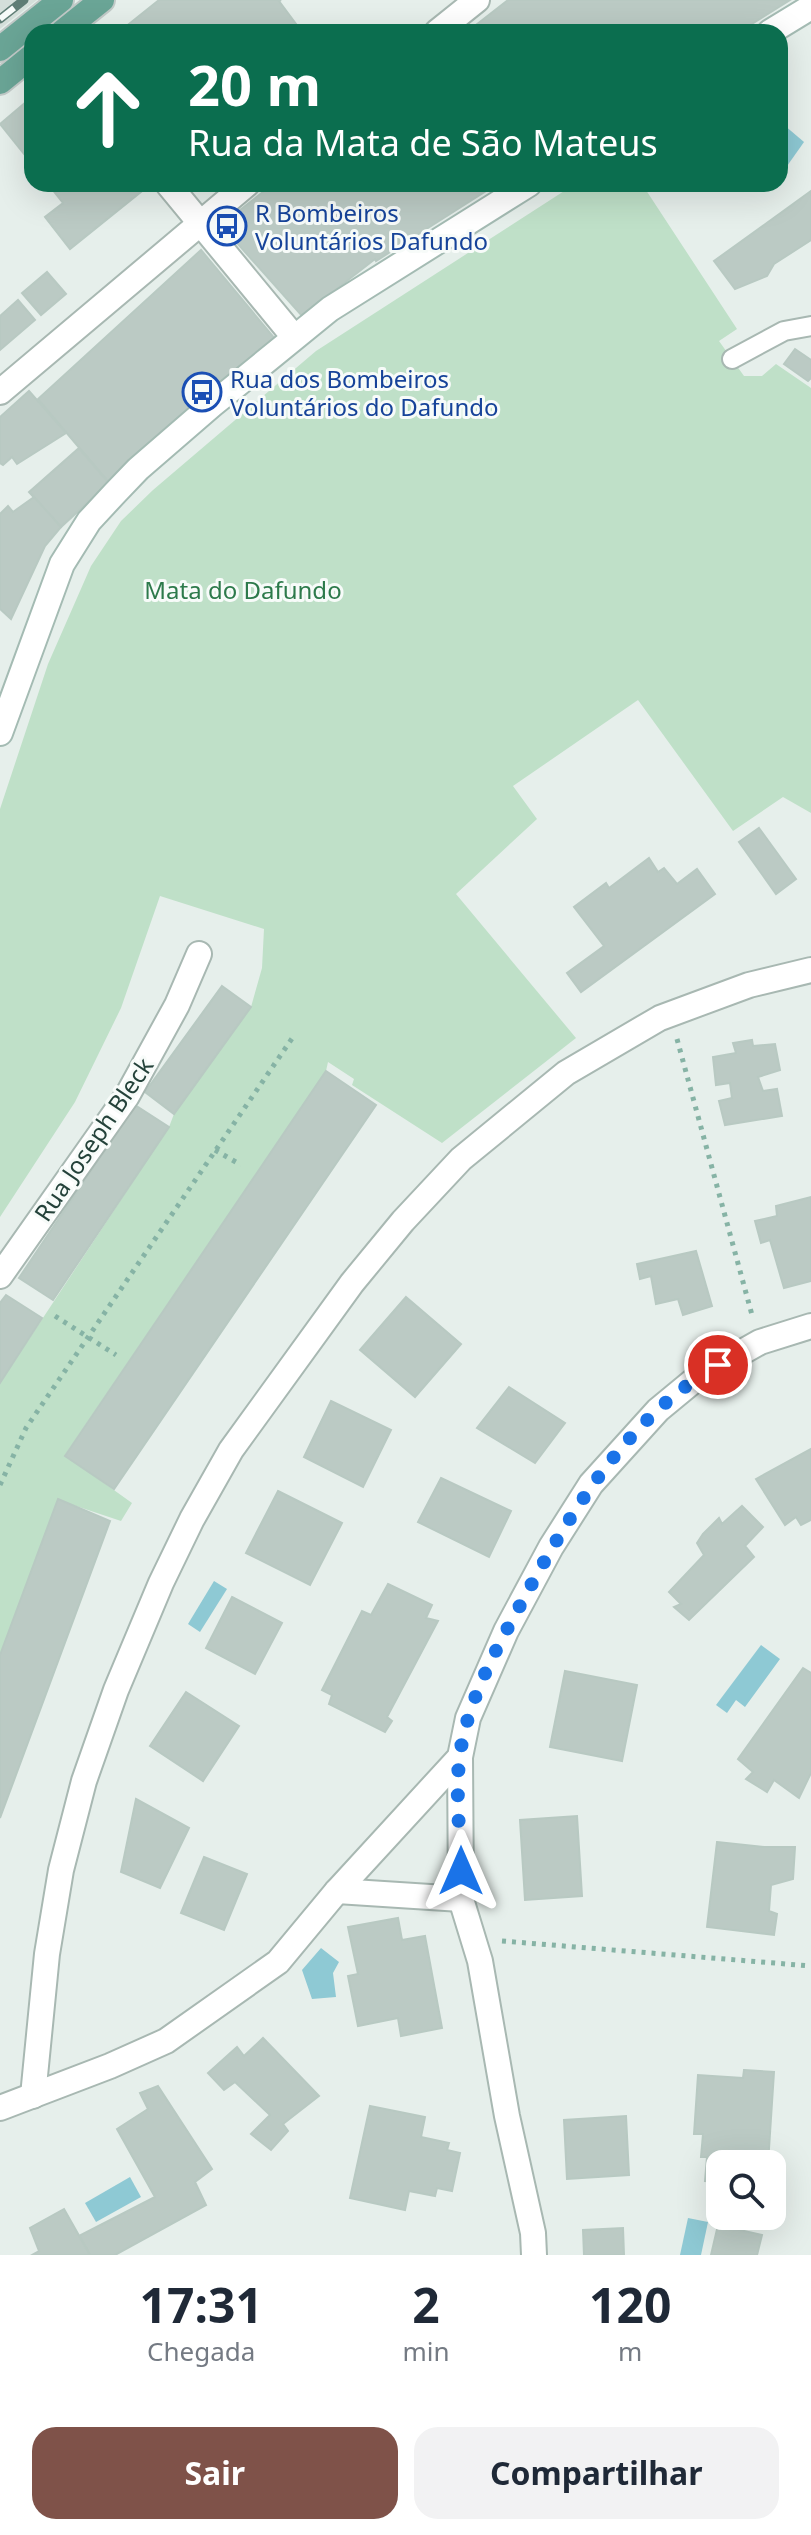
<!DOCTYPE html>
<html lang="pt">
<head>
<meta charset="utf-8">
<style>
  :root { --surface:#fff; --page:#f2f2f3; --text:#1f2937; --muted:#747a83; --accent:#7f5249 }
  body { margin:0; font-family:"Noto Sans",sans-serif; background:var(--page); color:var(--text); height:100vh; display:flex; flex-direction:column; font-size:30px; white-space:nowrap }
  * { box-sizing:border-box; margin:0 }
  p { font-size:26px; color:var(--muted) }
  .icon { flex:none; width:44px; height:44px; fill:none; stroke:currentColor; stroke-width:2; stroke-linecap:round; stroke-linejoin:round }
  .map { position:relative; height:2255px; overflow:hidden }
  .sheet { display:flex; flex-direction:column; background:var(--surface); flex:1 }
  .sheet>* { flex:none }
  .top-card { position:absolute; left:24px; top:24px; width:764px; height:168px; border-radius:24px; box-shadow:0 8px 32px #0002; background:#0b6e4f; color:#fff; overflow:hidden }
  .buttons { position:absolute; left:706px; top:2150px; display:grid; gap:16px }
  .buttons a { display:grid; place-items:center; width:80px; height:80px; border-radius:16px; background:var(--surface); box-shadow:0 8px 32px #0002; font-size:40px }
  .pin { position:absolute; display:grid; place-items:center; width:68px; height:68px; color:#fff; margin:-34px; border:4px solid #fff; border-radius:50%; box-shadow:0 2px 8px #0007 }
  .me { position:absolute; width:88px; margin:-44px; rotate:0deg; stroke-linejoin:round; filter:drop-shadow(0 0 6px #0008) }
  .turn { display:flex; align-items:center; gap:28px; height:168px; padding:0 32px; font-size:36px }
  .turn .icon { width:104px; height:104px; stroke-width:2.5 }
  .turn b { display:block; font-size:56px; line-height:68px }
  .eta { display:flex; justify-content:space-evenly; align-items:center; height:136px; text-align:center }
  .eta b { font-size:48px; font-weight:700; line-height:56px }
  .cta { display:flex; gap:16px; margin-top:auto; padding:16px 32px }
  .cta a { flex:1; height:92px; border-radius:24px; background:var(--accent); color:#fff; font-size:32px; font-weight:700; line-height:92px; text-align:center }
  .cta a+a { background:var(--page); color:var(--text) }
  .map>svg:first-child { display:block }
</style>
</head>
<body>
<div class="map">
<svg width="811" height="2255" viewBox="0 0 811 2255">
  <rect width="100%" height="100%" fill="#e6efeb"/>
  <path fill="#d4dfda" d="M0 0H37L0 29Z"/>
  <path fill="#bfe0c8" d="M575 184H642L737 329 719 341 744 376H762L776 364 811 388V813L783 797 733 831 638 700 513 786 537 819 456 894 576 1038 442 1143 352 1085 354 1079 328 1062 326 1071 65 1455 132 1503 121 1521 58 1500 0 1655V1383L169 1127 174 1114 251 1007 262 968 264 929 160 896 121 1008 75 1102 0 1217V809L48 664 91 566 121 521 153 490 316 351Z"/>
  <g fill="#8ec9d4">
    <path d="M784 125 804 142 780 176V130Z"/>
    <path d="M214 1581 227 1589 200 1632 188 1624Z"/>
    <path d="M761 1645 780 1659 745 1707 736 1700 727 1713 716 1705Z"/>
    <path d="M321 1948 339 1962 333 1973 336 1997 312 1999 302 1970Z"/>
    <path d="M130 2177 141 2197 96 2222 85 2203Z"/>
    <path d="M688 2218 708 2222 701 2255H680Z"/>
  </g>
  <g fill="#bbcac4" stroke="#b8c9c2" stroke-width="2">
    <path d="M159 0H281L279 1 302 32H119Z"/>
    <path d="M508 0H790L739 32H467Z"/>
    <path d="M32 97V164L0 124Z"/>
    <path d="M48 184H136L142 191 70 249 45 217 63 203Z"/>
    <path d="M273 184H497L376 261 375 259 302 316 221 225Z"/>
    <path d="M811 191V240L774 264 767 276 735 289 714 261Z"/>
    <path d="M201 250 275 339 109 483 38 399Z"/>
    <path d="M47 272 66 294 41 315 22 293Z"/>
    <path d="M18 300 35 320 0 350V316Z"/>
    <path d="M795 349 811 360V378L808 381 784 364Z"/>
    <path d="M29 391 66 433 17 464 12 457 3 465 0 463V417Z"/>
    <path d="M79 448 109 483 61 527 29 492Z"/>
    <path d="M34 497 61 527 45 546 11 619 0 609V514L8 506 13 512Z"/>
    <path d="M759 828 796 879 776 894 739 842Z"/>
    <path d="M649 858 658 872 664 868 677 884 697 869 715 894 581 992 567 973 604 946 574 907 606 883 609 888Z"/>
    <path d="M222 986 251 1007 174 1114 145 1092Z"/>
    <path d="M752 1040 753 1046 775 1044 780 1070 758 1077 763 1091 777 1089 782 1116 725 1125 719 1101 732 1098 730 1083 716 1085 713 1057 736 1053 733 1043Z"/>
    <path d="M326 1071 376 1105 114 1489 65 1456Z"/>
    <path d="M135 1105 169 1127 53 1300 19 1278Z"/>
    <path d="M811 1197V1281L784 1288 770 1240 761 1243 755 1221 777 1216 776 1206Z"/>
    <path d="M696 1251 712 1306 683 1315 678 1299 656 1304 651 1276 640 1279 637 1264Z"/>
    <path d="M6 1295 42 1318 0 1383V1303Z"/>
    <path d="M406 1297 461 1344 415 1397 360 1350Z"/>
    <path d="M509 1387 565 1423 535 1463 477 1428Z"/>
    <path d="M331 1401 391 1430 363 1487 304 1457Z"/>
    <path d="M811 1449V1520L801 1525 796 1517 785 1525 756 1479Z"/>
    <path d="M441 1478 511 1511 489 1557 418 1522Z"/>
    <path d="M278 1491 342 1523 310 1585 246 1553Z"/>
    <path d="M58 1499 110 1521 0 1818V1655Z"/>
    <path d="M742 1506 763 1527 745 1546 754 1557 689 1620 674 1607 681 1604 669 1592 704 1555 697 1543 703 1534 719 1518 722 1524Z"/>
    <path d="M388 1584 432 1605 426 1618 438 1621 387 1717 392 1721 385 1732 329 1704 332 1695 322 1690 362 1611 371 1615Z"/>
    <path d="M232 1597 282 1623 255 1674 206 1648Z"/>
    <path d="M803 1668 811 1673V1773L799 1798 774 1780 767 1792 746 1779 753 1772 738 1759Z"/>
    <path d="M565 1671 637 1685 622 1761 550 1747Z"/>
    <path d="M186 1692 239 1726 203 1781 150 1746Z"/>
    <path d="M136 1799 189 1828 160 1888 121 1872Z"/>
    <path d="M577 1816 582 1896 525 1900 520 1820Z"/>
    <path d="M717 1842 764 1847H795L793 1879 771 1885 769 1911 777 1914 774 1935 707 1927Z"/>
    <path d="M204 1857 247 1874 224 1930 181 1913Z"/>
    <path d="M398 1918 402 1940 425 1936 442 2028 401 2036 398 2018 358 2026 348 1976 358 1974 348 1927Z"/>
    <path d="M263 2038 319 2096 283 2124 288 2131 271 2150 251 2134 270 2115 235 2082 224 2090 208 2073 237 2047 244 2056Z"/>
    <path d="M744 2070 774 2072 768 2164H720V2182L705 2181 707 2157H701L703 2134H694L698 2075 743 2078Z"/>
    <path d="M158 2086 212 2169 195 2182 206 2205 115 2255H90L79 2236 155 2197 117 2129 148 2109 140 2093Z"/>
    <path d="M370 2106 425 2117 421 2137 449 2143 447 2150 460 2153 452 2191 437 2188 435 2196 409 2191 405 2210 350 2198Z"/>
    <path d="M626 2116 629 2175 567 2179 564 2120Z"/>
    <path d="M64 2209 90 2255H32L39 2251 30 2228Z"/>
    <path d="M718 2225 762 2235 757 2255H711Z"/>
    <path d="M623 2228 624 2255H584L583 2230Z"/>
  </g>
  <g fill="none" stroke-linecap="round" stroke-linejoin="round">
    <g stroke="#a8b8b2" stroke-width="22">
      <path id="lane" d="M732 359 784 331 811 326"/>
    </g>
    <g stroke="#a8b8b2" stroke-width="28">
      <g id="street">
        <path d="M437 32 477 0"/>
        <path d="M168 184 294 337"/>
        <path d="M0 392 247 184"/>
        <path d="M0 1276 127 1096 177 1005 199 954"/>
        <path d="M460 1757 461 1899 480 1961 507 2116 533 2233 534 2255"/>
        <path d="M337 1891 461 1899"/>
        <path d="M33 2096 47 1954 61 1870 84 1781 116 1690 161 1583 192 1519 231 1450 352 1283 403 1221 461 1159 566 1073 660 1018 749 985 811 970"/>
        <path d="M0 2108 110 2066 166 2041 278 1962 337 1891 460 1757 468 1718 506 1631 551 1547 591 1484 658 1410 698 1377 760 1342 811 1326"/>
      </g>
    </g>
    <g stroke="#a4bbb3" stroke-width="28">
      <g id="secondary">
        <path d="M770 32 811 7"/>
        <path d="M0 733 62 564 89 521 115 493 138 469 212 405 330 309 529 184"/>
      </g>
    </g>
    <g stroke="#c2cac8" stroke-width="28">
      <g id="primary">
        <path d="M62 32 102 0"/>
        <path d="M0 49 61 0"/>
        <path d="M0 82 32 56"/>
      </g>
    </g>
    <g stroke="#86b3a5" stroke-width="5" stroke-dasharray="4 6" stroke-linecap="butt">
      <path d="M677 1039 752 1315"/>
      <path d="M215 1150 241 1165"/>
      <path d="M55 1316 116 1355"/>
      <path d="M0 1485 26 1428 293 1037"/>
      <path d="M502 1941 811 1966"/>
    </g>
    <use href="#lane" stroke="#fff" stroke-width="18"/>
    <use href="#street" stroke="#fff" stroke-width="24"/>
    <use href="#secondary" stroke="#fff" stroke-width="24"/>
    <use href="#primary" stroke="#6aa596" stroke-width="24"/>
    <g stroke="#5f7d75" stroke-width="9">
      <path id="rail" d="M0 19 24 0"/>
    </g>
    <use href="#rail" stroke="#f7fbf9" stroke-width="6" stroke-dasharray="18" stroke-linecap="butt"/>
  </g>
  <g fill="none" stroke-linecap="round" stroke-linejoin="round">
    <path stroke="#1a73e8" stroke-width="14" stroke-dasharray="0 25.2" d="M461 1871C460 1835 455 1789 460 1754 468 1700 496 1649 522 1602 571 1511 627 1418 718 1365"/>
  </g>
  <defs>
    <g id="bus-ring" transform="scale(2)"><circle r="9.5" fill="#f7fbf9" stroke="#1a4fb4" stroke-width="1.5"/><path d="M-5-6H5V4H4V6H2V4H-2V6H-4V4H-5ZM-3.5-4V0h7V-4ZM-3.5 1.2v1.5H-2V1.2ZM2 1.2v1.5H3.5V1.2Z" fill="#1a4fb4"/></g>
  </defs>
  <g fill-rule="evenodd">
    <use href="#bus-ring" x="227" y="226"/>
    <use href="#bus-ring" x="202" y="392"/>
  </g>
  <g text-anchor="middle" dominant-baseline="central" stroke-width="6" stroke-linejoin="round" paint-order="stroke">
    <g font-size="24" fill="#164399" stroke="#f7fbf9" text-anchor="start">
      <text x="255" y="212">R Bombeiros<tspan x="255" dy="28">Voluntários Dafundo</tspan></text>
      <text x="230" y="378">Rua dos Bombeiros<tspan x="230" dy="28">Voluntários do Dafundo</tspan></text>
    </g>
    <g font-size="24" fill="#2d7a4b" stroke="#f7fbf9">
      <text x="243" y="589">Mata do Dafundo</text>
    </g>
    <g font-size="24" fill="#24423a" stroke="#f7fbf9">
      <text transform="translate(93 1139) rotate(-56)">Rua Joseph Bleck</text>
    </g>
  </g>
</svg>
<div class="buttons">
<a><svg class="icon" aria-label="search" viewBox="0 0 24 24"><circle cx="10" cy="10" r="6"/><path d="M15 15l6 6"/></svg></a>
</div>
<div class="pin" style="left:718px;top:1365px;background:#d93025"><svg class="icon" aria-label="arrive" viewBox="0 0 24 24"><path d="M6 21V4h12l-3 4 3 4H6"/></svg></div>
<svg class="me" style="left:461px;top:1871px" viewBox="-20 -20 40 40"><path d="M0-17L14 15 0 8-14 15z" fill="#1a73e8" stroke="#fff" stroke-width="4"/></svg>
<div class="top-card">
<div class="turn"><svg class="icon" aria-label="ahead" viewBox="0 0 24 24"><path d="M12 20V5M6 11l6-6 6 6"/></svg><div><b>20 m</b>Rua da Mata de São Mateus</div></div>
</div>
</div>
<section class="sheet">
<div class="eta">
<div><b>17:31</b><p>Chegada</p></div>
<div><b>2</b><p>min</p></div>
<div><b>120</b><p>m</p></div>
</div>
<div class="cta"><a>Sair</a><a>Compartilhar</a></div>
</section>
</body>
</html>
